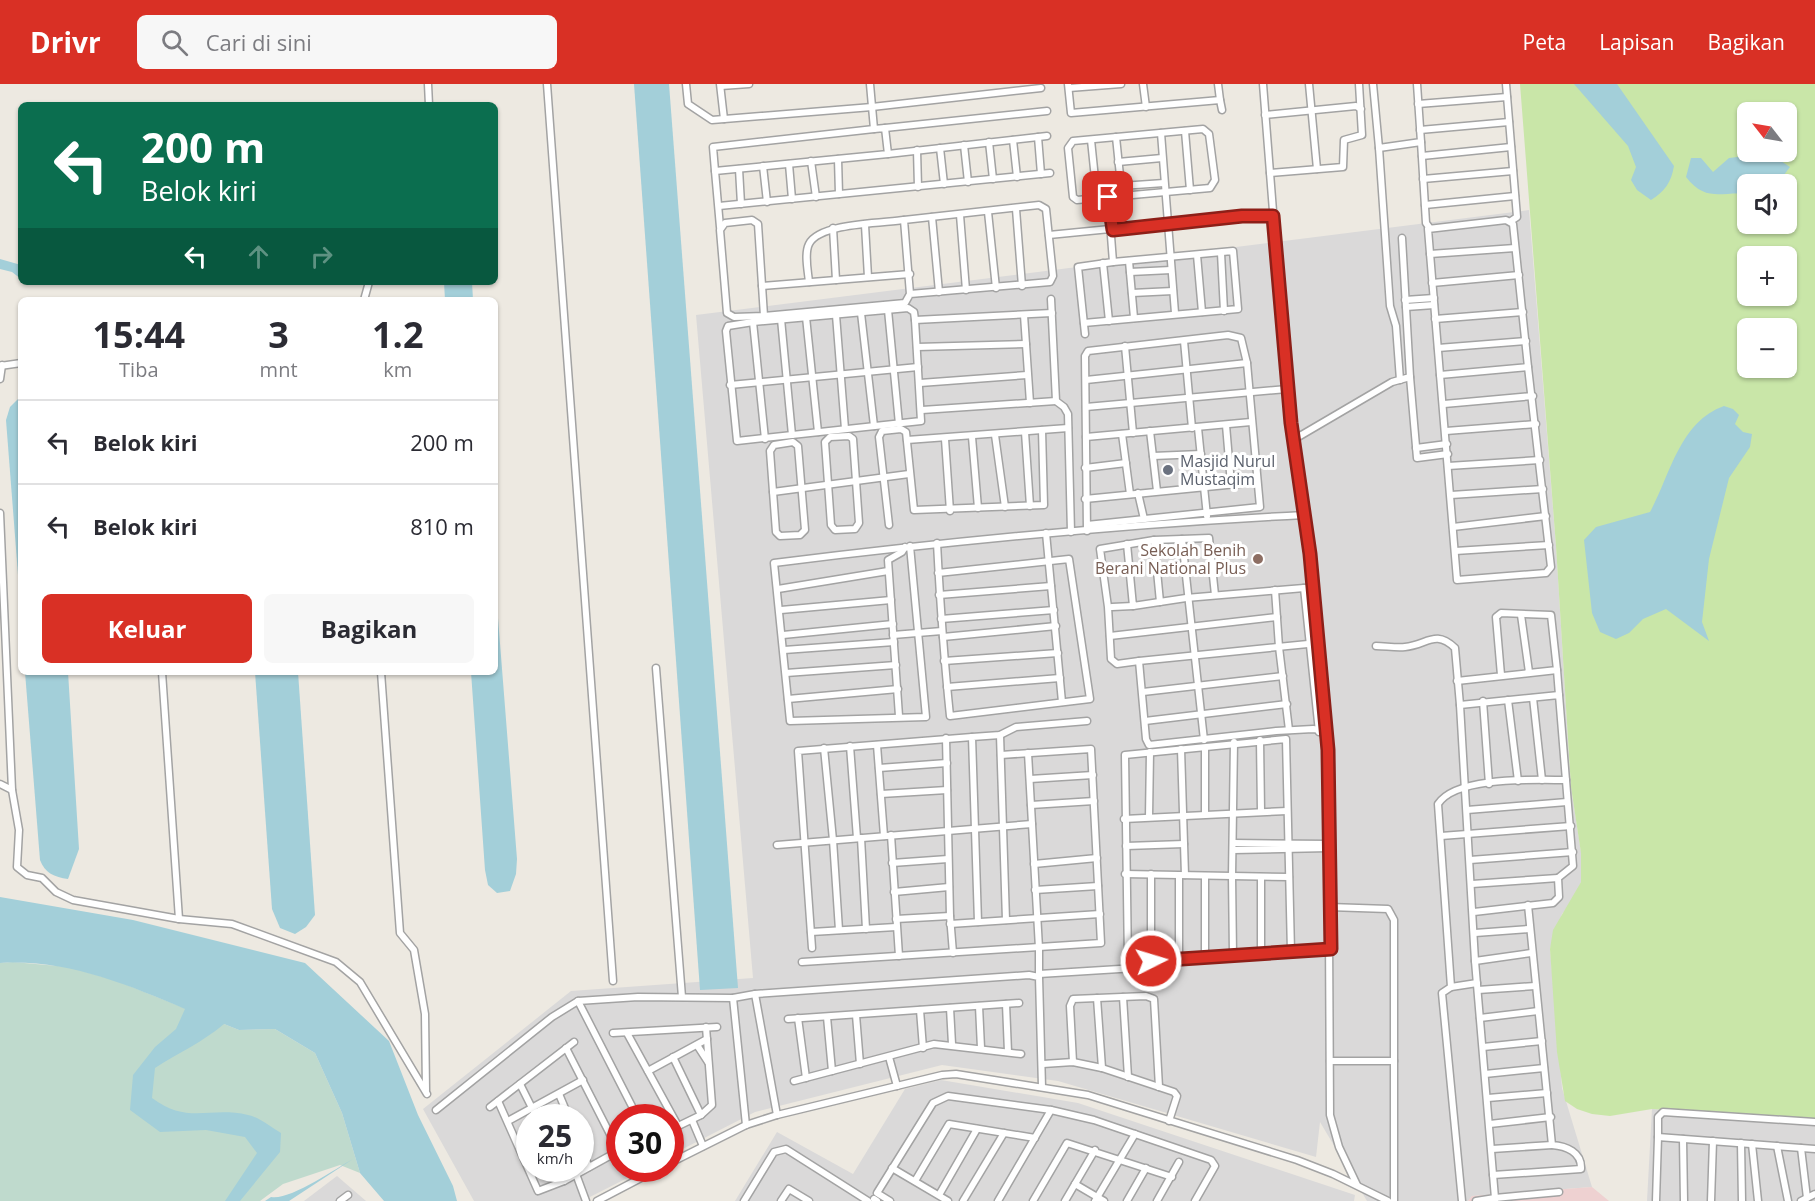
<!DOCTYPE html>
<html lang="id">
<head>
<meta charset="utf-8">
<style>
  :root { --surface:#fff; --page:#f7f7f7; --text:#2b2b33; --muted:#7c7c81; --line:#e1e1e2; --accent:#d93025 }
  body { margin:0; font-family:"Open Sans",sans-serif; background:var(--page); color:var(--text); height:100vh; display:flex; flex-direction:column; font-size:22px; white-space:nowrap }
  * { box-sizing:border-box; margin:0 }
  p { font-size:20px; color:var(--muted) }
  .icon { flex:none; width:33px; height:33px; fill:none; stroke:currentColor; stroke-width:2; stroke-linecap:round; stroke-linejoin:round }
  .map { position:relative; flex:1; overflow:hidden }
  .drawer { position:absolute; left:18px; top:213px; width:480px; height:378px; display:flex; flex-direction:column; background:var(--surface); border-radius:9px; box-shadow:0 2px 4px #0004 }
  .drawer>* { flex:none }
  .top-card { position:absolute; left:18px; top:18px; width:480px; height:183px; border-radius:9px; box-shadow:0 2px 4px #0004; background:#0b6e4f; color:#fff; overflow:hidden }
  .needle { width:39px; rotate:301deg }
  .buttons { position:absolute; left:1737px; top:18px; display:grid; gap:12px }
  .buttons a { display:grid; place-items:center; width:60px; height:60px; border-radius:9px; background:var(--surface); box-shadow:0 2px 4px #0004; font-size:30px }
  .speed { position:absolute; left:516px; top:1020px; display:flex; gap:12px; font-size:30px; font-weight:700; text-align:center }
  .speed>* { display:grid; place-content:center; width:78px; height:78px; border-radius:50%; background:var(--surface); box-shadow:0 2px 4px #0004; line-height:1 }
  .speed small { font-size:15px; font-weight:400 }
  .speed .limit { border:9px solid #d22; background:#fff; color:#111 }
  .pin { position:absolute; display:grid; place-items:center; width:51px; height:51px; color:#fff; margin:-26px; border-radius:12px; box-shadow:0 3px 9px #0006 }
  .me { position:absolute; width:66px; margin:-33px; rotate:85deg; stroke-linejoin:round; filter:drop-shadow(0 0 4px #0008) }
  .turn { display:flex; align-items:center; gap:21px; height:126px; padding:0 24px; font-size:27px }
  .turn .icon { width:78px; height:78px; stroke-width:2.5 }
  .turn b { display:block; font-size:42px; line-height:51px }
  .lanes { display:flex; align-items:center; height:57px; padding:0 24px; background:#0003; justify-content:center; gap:30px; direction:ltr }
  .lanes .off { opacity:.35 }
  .eta { display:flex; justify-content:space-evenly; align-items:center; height:102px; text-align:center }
  .eta b { font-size:36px; font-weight:700; line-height:42px }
  .cta { display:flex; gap:12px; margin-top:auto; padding:12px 24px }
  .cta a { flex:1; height:69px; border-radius:9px; background:var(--accent); color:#fff; font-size:24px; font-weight:700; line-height:69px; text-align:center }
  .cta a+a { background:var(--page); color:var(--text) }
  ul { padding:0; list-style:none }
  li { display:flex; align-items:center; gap:18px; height:84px; padding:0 24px; border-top:2px solid var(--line) }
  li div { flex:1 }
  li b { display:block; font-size:22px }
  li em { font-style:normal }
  header { display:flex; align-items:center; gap:36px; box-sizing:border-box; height:84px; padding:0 30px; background:var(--accent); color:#fff }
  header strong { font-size:28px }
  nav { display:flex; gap:33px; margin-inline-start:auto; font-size:21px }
  .search { width:420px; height:54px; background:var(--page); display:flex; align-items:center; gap:15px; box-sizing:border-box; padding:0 21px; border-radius:9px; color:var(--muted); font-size:22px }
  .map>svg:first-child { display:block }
</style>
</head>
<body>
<header>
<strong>Drivr</strong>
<div class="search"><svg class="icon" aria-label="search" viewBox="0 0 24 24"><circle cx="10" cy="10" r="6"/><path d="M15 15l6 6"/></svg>Cari di sini</div>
<nav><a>Peta</a><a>Lapisan</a><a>Bagikan</a></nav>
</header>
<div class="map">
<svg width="1815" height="1117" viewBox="0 0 1815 1117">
  <rect width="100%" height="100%" fill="#ede9e1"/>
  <g fill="#dad9d9" fill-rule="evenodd">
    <path d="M1529 126 1556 462 1571 703 1581 768V798L1573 816 1562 830 1550 865 1562 1004 1592 1103 1472 1112 1468 1117H1367L1320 1038 1316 1073 1058 997 942 981 755 1028 671 1071 670 1034H620V1084L645 1085 582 1117H474L423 1025 571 907 753 894 696 231ZM530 1034H580V1084H530Z"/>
    <path d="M941 996 1078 1019 1355 1111 1354 1117H735L777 1048 853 1090 905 1005Z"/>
    <path d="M1652 1025 1815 1035V1117H1647Z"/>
    <path d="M337 1092 366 1117H304Z"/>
  </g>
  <path fill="#eed1d1" d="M1592 1103 1609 1117H1468L1472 1112Z"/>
  <path fill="#c9e6a8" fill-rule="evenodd" d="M1520 0H1815V1035L1652 1025 1610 1032 1592 1030 1577 1025 1565 1017 1557 968 1550 865 1553 846 1581 798V769L1571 703 1556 462ZM1748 28H1786V68H1748ZM1748 100H1786V140H1748ZM1748 172H1786V212H1748ZM1748 244H1786V284H1748Z"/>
  <path fill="#bfdacd" d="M13 878 69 883 117 897 239 946 275 945 315 969 342 1029 360 1089 340 1081 283 1100 260 1117H0V879Z"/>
  <g fill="#a3cfd9">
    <path d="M634 0H669L738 904 700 906Z"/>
    <path d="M1574 0H1617L1674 82C1671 99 1665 107 1651 116L1637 106 1631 96 1636 83 1628 62Z"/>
    <path d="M1746 72 1778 75 1790 83 1777 100H1748L1747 110C1722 107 1706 119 1686 93L1691 74H1701L1713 88 1729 74Z"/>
    <path d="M0 175 21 181V195L12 188 0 185Z"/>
    <path d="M444 198H472L473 216H445Z"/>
    <path d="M21 312V529L6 336 10 323Z"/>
    <path d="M1724 322 1733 325 1739 331 1735 340 1743 348 1752 350 1750 363 1729 394 1709 475 1702 538 1709 557 1666 525 1643 535 1629 549 1616 555 1600 548 1592 529 1584 456 1596 443 1650 428C1670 392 1679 338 1724 322Z"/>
    <path d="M495 496 517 775 516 790 510 807 497 809 488 801 485 786 471 588H495Z"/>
    <path d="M25 588H68L79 765 68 795C54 793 45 789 40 776Z"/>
    <path d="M255 588H298L315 831 306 843 295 850 280 844 272 825Z"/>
    <path d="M0 813 133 836 305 879 389 957 418 1031 453 1102 457 1117H384L360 1089 342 1029 315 969 275 945 239 946 224 940C203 958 178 969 155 984L152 1014C188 1041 209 1022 248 1031 259 1033 271 1043 281 1049L280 1068 240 1117H225L257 1069 245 1053 206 1046 160 1048 130 1026 133 991 155 963 176 945 185 925C126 900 66 875 0 879Z"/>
    <path d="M353 1075 289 1117H265L271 1113C289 1117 335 1085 353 1075Z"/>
  </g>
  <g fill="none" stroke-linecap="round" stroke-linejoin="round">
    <g stroke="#a3a3a3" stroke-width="9">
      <g id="street">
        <path d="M428 0 429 21"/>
        <path d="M547 0 613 897"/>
        <path d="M686 0 688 20 712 36 872 23 1041 4"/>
        <path d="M720 0 724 35"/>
        <path d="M1068 0 1071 29 1220 16 1222 26"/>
        <path d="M1143 0 1146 23"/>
        <path d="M1218 0 1220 16"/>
        <path d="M1263 0 1287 305 1310 470 1328 666 1330 1031 1339 1063 1357 1101"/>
        <path d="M1309 0 1317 85"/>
        <path d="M1373 0 1379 64 1421 58 1417 0"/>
        <path d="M1506 0 1517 133 1511 137"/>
        <path d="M721 2 749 0"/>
        <path d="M1069 4 1121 0"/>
        <path d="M1418 20 1507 13"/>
        <path d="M1265 31 1356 22 1361 25"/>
        <path d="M885 44 1047 27"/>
        <path d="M1203 45 1209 50 1215 96 1210 104 1077 116 1073 113 1068 64 1073 57Z"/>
        <path d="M1420 46 1509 38"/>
        <path d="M1185 47 1190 106"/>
        <path d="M1161 49 1175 229"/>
        <path d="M1038 53 1041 90"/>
        <path d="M1116 53 1122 111"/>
        <path d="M1013 56 1017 93"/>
        <path d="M1091 56 1097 114"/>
        <path d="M989 58 993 95"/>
        <path d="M1421 58 1426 139 1429 143"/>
        <path d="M964 61 968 98"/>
        <path d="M940 64 944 100"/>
        <path d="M1379 64 1390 222 1396 242 1400 296"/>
        <path d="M917 66 918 103"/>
        <path d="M888 70 1047 52"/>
        <path d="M1422 72 1511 63"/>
        <path d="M838 75 839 110"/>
        <path d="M811 77 816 113"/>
        <path d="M1118 78 1162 74"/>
        <path d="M789 80 792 115"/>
        <path d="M763 82 767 118"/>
        <path d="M739 85 741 120"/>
        <path d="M715 87 713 63 874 45"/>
        <path d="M1270 89 1343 83 1344 56 1362 51 1359 0"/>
        <path d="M1423 95 1513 87"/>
        <path d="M1121 102 1164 99"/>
        <path d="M1425 121 1515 112"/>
        <path d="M719 122 1050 89"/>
        <path d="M1016 125 1022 202"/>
        <path d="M988 128 996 204"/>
        <path d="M960 131 966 206"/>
        <path d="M932 133 939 208"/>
        <path d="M1506 136 1513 140 1528 283 1440 291 1428 145Z"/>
        <path d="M865 141 868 193"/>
        <path d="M720 143 715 87 888 70 885 44 874 45 870 0"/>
        <path d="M833 144 836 196"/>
        <path d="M1049 151 1242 132H1273"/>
        <path d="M1221 169 1224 227"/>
        <path d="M1430 170 1515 164"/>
        <path d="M1197 171 1202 228"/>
        <path d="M1129 177 1134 234"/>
        <path d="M1103 179 1109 237"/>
        <path d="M1130 188 1171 186"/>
        <path d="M809 198C808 187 804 170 809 160 819 139 883 139 904 136"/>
        <path d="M1432 199 1519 191"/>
        <path d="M762 202 910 190"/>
        <path d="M1132 209 1173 207"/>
        <path d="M1051 215 1056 317 1064 323 1068 330 1071 448"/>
        <path d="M364 216 369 198"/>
        <path d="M1405 216 1434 214"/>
        <path d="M1406 223 1434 221"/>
        <path d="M908 224 914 228 915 236 921 337 737 357 726 247 728 242 753 238Z"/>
        <path d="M888 226 899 340"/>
        <path d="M861 229 874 342"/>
        <path d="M836 231 845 345"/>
        <path d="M1024 231 1030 319"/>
        <path d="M764 232 758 140 752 136 725 139 720 146 727 229 734 233 764 232 905 219 910 210 904 136 1039 121 1046 125 1053 192 1050 198 910 210"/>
        <path d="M806 233 818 348"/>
        <path d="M781 235 792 351"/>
        <path d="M1435 235 1523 228"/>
        <path d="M915 236 1052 229"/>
        <path d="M753 238 765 355"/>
        <path d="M1084 239 1238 225 1233 167 1113 178"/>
        <path d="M1085 250 1078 183 1113 178 1108 113"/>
        <path d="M1184 257 1192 344"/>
        <path d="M1125 262 1133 349"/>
        <path d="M917 263 1026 260"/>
        <path d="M1438 264 1526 257"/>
        <path d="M0 282 21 279"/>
        <path d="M1440 291 1457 496 1546 489 1551 483 1528 283"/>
        <path d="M1410 293 1417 374 1448 370"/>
        <path d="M0 295 2 281"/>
        <path d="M1086 296 1247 279"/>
        <path d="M920 299 1027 291"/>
        <path d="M730 301 918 283"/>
        <path d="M1444 320 1533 312"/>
        <path d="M1086 323 1287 305"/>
        <path d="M922 326 1056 317"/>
        <path d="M1226 341 1231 400"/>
        <path d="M1198 344 1207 432"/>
        <path d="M1150 347 1157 407"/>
        <path d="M1446 347 1536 340"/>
        <path d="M1025 348 1030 422"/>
        <path d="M1122 350 1130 410"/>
        <path d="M995 351 1005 423"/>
        <path d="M849 352 853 355 859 439 855 445 835 446 831 441 825 358 830 353Z"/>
        <path d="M972 353 978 424"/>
        <path d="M1086 353 1251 338"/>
        <path d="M945 355 950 427"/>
        <path d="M907 356 1068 344"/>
        <path d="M1293 356 1392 298 1410 293 1402 154"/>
        <path d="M793 358 798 362 805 446 800 451 780 452 776 448 770 367 774 361Z"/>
        <path d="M1416 364 1447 360"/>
        <path d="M1153 372 1201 370"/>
        <path d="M1448 382 1540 376"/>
        <path d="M1085 384 1126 379"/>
        <path d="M773 408 909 390"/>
        <path d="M1138 409 1144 435"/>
        <path d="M1451 411 1543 405"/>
        <path d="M1085 415 1257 398"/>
        <path d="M0 429 12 706"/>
        <path d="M889 441 879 353 882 347 901 345 906 348 914 426 1044 421 1042 346"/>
        <path d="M1087 441 1260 423 1247 279 1241 254 1228 251 1088 267 1085 272 1087 447"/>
        <path d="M1453 443 1546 432"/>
        <path d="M1046 449 1062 618"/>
        <path d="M1182 455 1204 656"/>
        <path d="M1154 456 1160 518"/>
        <path d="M937 459C940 517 944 574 950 632L1090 615 1069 475 938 489"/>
        <path d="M1127 460 1133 522 1186 514 1304 504"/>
        <path d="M910 462 926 633 790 637 774 479C950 457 1127 440 1304 431"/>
        <path d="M1455 467 1549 461"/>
        <path d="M1307 504H1304L1319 648"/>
        <path d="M778 505 888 487"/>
        <path d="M1275 506 1279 563 1289 646"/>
        <path d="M939 511 1051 502"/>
        <path d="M1215 511 1209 454 1154 456 1100 465 1108 523 1111 575 1117 580 1139 577 1146 655 1149 661 1276 647 1313 645 1326 647"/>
        <path d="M1112 523 1133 522"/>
        <path d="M781 526 891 516"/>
        <path d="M1521 531 1529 588"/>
        <path d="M941 535 1054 526"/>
        <path d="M783 551 893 540"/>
        <path d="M893 551 942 547"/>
        <path d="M1110 552 1277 533"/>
        <path d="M943 553 1056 542"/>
        <path d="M1376 562C1385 562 1396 564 1405 563 1427 561 1435 545 1455 564L1460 621"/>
        <path d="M784 566 894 558"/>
        <path d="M944 577 1058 569"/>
        <path d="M1139 577 1318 559"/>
        <path d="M656 584 682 913"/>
        <path d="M1557 586 1559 611"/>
        <path d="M162 588 179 835"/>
        <path d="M381 588 400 849 414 866 425 930 426 1006"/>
        <path d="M786 589 896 581"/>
        <path d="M1457 597 1557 586 1551 531 1501 529 1496 533 1501 591"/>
        <path d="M947 603 1060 594"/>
        <path d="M1143 608 1283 592"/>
        <path d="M1533 614 1542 696"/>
        <path d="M788 615 898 605"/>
        <path d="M1508 616 1518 697"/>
        <path d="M1483 617 1489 700"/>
        <path d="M899 632 888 476 902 468 905 463"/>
        <path d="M1145 637 1287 620"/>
        <path d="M1000 651 1006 836"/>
        <path d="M946 654 950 832 953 869"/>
        <path d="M1260 656 1261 727"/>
        <path d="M877 661 884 752"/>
        <path d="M850 662 857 754"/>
        <path d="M824 664 833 756 839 846"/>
        <path d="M1205 664V729"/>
        <path d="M1181 665 1185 791"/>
        <path d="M1028 669 1039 864V893"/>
        <path d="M879 684 947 679"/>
        <path d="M1030 695 1093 691"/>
        <path d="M0 700 12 706 19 746 17 783 27 791 42 794 56 808 73 816 179 835 232 840 336 878 360 898 427 1010"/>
        <path d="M881 710 947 706"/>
        <path d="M1031 721 1094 717"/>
        <path d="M1467 726 1567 718"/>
        <path d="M1149 733 1150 668"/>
        <path d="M1124 735 1287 727"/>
        <path d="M891 751 899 872"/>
        <path d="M1441 752 1571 742"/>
        <path d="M861 754 866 845"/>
        <path d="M1233 759 1329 760"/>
        <path d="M777 761 1032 740"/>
        <path d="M1126 762 1184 760"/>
        <path d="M1233 766 1329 764"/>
        <path d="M1470 776 1573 768"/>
        <path d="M892 779 948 775"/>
        <path d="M1034 780 1097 774"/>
        <path d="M1125 790 1289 793"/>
        <path d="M1179 792V875"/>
        <path d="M1205 792V872"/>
        <path d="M1261 793V870"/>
        <path d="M1472 800 1558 794"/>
        <path d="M1035 806 1098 802"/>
        <path d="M894 808 949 803"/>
        <path d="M1329 823 1388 825 1394 836V1117"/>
        <path d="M1474 828 1553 819 1559 813 1558 794 1573 782 1559 611 1460 621 1475 877 1495 1114 1476 1117"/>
        <path d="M896 835 950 832"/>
        <path d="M978 838 972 653 1000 651 1016 643 1087 637"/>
        <path d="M950 840 1100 830"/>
        <path d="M811 848 896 843"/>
        <path d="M1475 849 1529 845"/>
        <path d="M812 864 798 667 972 653"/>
        <path d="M1291 868 1286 655 1125 671 1128 878 1331 865"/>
        <path d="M1233 871 1232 792 1234 658"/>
        <path d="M1151 877V790"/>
        <path d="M1475 877 1531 869"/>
        <path d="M802 878 1101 859 1091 665 1001 671"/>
        <path d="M1039 890 1168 882"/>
        <path d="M1451 903 1477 899"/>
        <path d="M1478 906 1535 902"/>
        <path d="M755 910 777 1031"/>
        <path d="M1123 913 1128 993"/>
        <path d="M733 914 746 1041"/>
        <path d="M1097 914 1102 984"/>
        <path d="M578 917 638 913 733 914 755 910 1029 891 1039 893 1042 1003"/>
        <path d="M1006 920 1008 968"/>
        <path d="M979 922 981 964"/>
        <path d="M950 924 952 960"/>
        <path d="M920 926 923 964"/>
        <path d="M856 931 860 980"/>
        <path d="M827 933 832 987"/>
        <path d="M798 934 806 994"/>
        <path d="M1480 934 1538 927"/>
        <path d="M788 935 1019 919"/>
        <path d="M613 949 717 943"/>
        <path d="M627 949 678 1042"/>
        <path d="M697 961 708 978"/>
        <path d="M1483 963 1542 957"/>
        <path d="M673 973 701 1031"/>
        <path d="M889 973 897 1002"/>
        <path d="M1330 977H1394"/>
        <path d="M1073 978 1070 922 1073 915 1146 912 1154 915 1159 1003"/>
        <path d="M1043 980 1073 978 1102 984 1174 1008 1177 1012 1169 1037"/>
        <path d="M648 987 707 955"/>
        <path d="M1485 990 1544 984"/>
        <path d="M794 997 934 960 1021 970"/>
        <path d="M520 1000 537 1034"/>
        <path d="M559 1010 569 1034"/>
        <path d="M1488 1014 1547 1009"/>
        <path d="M498 1017 538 1107 564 1097 613 1070 616 1062 566 964"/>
        <path d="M490 1023 574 958"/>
        <path d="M436 1026 552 933 578 917 638 1034"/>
        <path d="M692 1036 703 1062"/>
        <path d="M508 1037 583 996"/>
        <path d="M1490 1040 1551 1033"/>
        <path d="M670 1046 701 1031 712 1021 706 943"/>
        <path d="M1658 1053V1033L1663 1028 1815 1038"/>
        <path d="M1683 1055 1684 1117"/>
        <path d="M1741 1059 1742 1117"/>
        <path d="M1752 1060 1758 1117"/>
        <path d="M580 1062 589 1083"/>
        <path d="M1777 1062 1788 1117"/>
        <path d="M1801 1064 1807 1114"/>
        <path d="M1492 1065 1552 1061"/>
        <path d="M670 1079 746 1041 777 1031 942 991 956 990 1088 1011 1297 1076 1333 1090 1388 1117"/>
        <path d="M559 1084 564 1097"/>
        <path d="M892 1084 948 1117"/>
        <path d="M576 1090 586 1117"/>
        <path d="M1493 1091 1581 1085C1582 1068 1566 1062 1552 1061L1528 821"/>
        <path d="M915 1097 949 1040 1035 1054"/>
        <path d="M1075 1100 1104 1117"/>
        <path d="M939 1111 977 1045"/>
        <path d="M874 1115 877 1117"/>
        <path d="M1495 1116V1114L1559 1108"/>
        <path d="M340 1117 348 1111"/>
        <path d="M597 1117 660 1084"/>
        <path d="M744 1117 774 1068 786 1065 868 1117"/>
        <path d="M781 1117 789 1105 809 1117"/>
        <path d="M890 1117 877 1109 933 1019 948 1012 1051 1026 1094 1036 1211 1076 1215 1082 1195 1117"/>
        <path d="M963 1117 1004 1049"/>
        <path d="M998 1117 1051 1026"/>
        <path d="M1033 1117 1067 1059 1172 1093"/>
        <path d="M1065 1117 1095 1066"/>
        <path d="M1095 1117 1135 1050"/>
        <path d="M1127 1117 1146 1084"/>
        <path d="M1157 1117 1179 1078"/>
        <path d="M1462 1117 1442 909 1451 903 1438 720C1456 692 1534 696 1566 696"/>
        <path d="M1656 1117 1658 1053 1815 1065"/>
        <path d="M1711 1117 1713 1057"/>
        <path d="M1801 1117 1815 1110"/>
      </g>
    </g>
    <use href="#street" stroke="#fff" stroke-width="6"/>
  </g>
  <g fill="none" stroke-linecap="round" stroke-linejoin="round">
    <g stroke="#8d1f18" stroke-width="15">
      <path id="route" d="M1108 113 1113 146 1242 132H1273L1291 339 1310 470 1328 666 1331 865 1151 877"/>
    </g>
    <use href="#route" stroke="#d93025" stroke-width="10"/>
  </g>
  <circle fill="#6b7280" stroke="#fff" stroke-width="2" cx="1168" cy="386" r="6"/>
  <circle fill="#8d6e63" stroke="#fff" stroke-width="2" cx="1258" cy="475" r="6"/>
  <g text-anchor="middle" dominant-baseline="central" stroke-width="6" stroke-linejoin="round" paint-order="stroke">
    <g font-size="16" fill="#5b616d" stroke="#fff" text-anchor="start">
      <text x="1180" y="377">Masjid Nurul<tspan x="1180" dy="18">Mustaqim</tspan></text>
    </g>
    <g font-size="16" fill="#785e54" stroke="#fff" text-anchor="end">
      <text x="1246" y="466">Sekolah Benih<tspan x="1246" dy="18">Berani National Plus</tspan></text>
    </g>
  </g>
</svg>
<div class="buttons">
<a><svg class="needle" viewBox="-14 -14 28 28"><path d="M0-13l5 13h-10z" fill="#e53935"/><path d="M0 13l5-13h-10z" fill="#7c7c81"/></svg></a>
<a><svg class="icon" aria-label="sound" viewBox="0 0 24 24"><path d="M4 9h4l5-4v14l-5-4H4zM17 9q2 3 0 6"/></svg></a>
<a>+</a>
<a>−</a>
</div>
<div class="speed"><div>25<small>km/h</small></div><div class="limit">30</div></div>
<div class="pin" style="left:1108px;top:113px;background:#d93025"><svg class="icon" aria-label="arrive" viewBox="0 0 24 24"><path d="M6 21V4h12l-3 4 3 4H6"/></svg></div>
<svg class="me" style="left:1151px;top:877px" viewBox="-20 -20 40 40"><circle r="17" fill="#d93025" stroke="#fff" stroke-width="3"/><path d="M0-11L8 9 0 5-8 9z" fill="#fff"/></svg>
<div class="top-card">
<div class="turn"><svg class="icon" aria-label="left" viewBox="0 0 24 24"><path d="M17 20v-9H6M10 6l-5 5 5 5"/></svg><div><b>200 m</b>Belok kiri</div></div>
<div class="lanes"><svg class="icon" aria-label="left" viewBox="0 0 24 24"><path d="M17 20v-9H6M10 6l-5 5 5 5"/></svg><svg class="icon off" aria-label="ahead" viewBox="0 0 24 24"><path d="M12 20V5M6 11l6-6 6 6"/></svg><svg class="icon off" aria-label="right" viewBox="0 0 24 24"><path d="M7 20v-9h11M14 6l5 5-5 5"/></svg></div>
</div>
<section class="drawer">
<div class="eta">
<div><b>15:44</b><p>Tiba</p></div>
<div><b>3</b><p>mnt</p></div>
<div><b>1.2</b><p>km</p></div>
</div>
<ul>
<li><svg class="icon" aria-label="left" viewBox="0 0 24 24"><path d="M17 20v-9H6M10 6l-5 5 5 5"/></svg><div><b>Belok kiri</b></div><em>200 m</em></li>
<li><svg class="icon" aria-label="left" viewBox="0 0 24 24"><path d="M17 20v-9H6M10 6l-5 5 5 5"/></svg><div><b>Belok kiri</b></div><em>810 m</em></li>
</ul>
<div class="cta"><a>Keluar</a><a>Bagikan</a></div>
</section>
</div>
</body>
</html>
